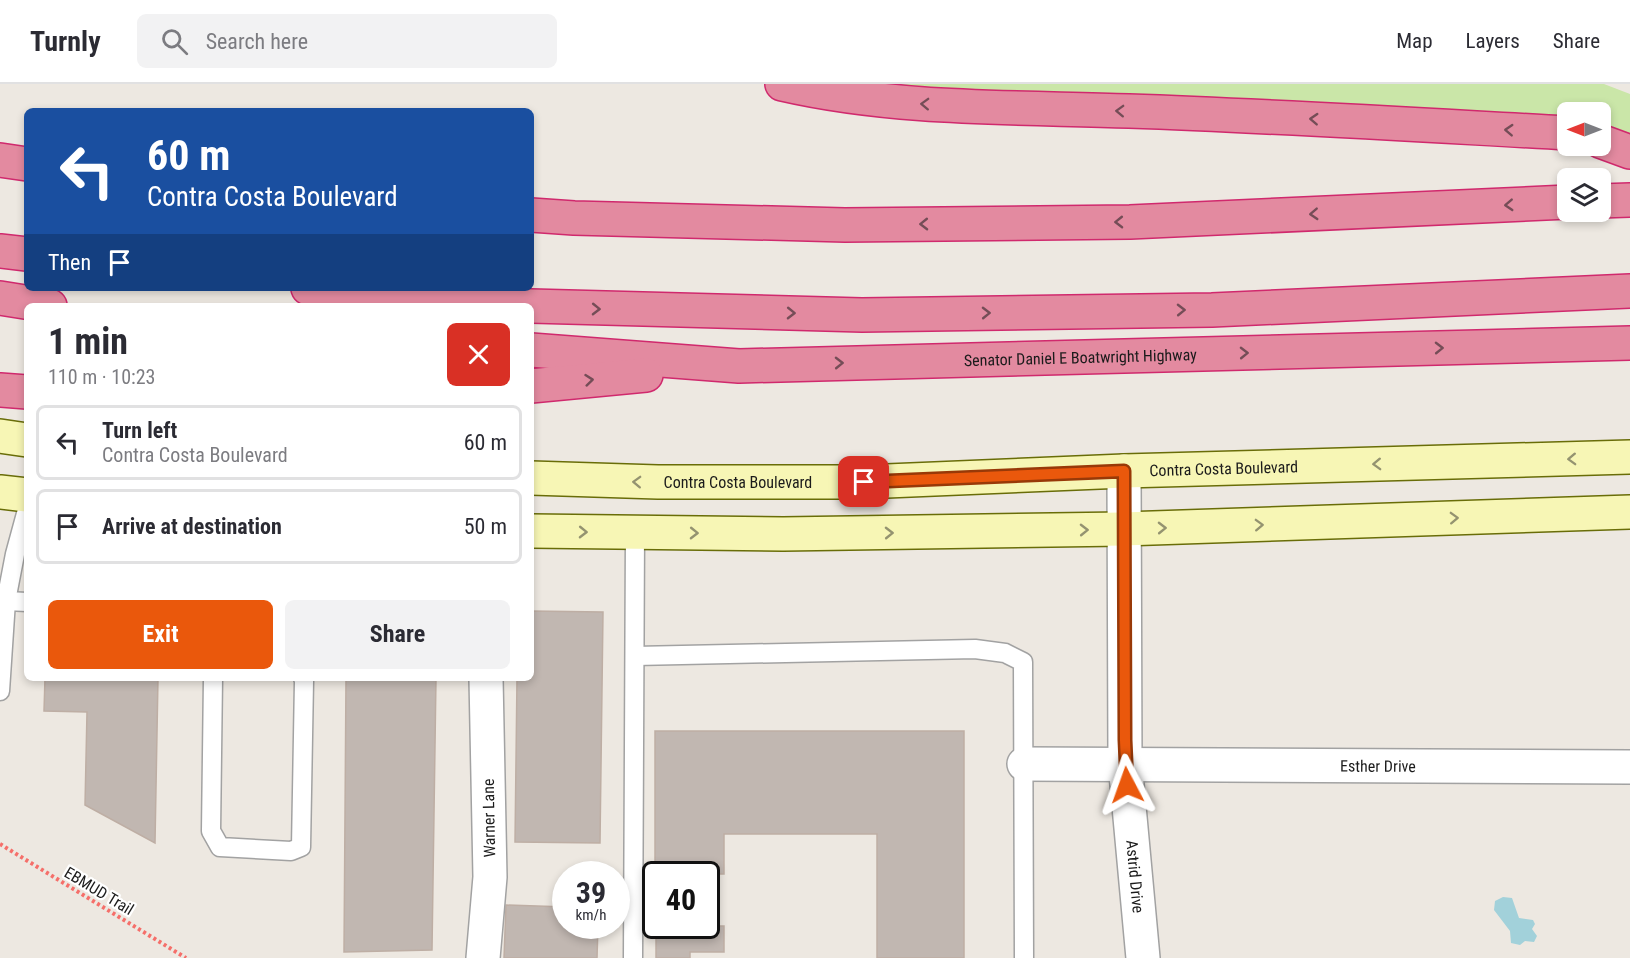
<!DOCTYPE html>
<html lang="en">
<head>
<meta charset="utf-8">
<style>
  :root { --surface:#fff; --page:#f2f2f3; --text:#2b2b33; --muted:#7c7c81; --line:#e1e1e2; --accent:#ea580c }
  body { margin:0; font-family:"Roboto Condensed",sans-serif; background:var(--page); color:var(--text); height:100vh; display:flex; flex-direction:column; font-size:22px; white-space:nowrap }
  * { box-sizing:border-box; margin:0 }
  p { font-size:20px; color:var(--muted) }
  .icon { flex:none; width:33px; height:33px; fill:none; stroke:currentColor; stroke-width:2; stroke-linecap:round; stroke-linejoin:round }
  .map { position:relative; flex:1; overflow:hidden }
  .panel { position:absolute; left:24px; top:219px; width:510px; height:378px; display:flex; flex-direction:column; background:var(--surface); border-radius:9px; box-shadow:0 3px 9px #0003 }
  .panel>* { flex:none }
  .top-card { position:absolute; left:24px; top:24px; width:510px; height:183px; border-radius:9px; box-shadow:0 3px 9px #0003; background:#1a4fa0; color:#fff; overflow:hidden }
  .needle { width:39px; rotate:270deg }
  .controls { position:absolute; left:1557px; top:18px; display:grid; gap:12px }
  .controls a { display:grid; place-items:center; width:54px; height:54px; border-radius:9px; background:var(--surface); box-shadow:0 3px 9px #0003; font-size:30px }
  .speed { position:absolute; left:552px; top:777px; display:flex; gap:12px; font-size:30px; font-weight:700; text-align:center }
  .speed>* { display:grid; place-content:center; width:78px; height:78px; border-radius:50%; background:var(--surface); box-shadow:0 3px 9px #0003; line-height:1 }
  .speed small { font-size:15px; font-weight:400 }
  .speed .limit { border:3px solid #111; border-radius:9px; background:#fff; color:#111 }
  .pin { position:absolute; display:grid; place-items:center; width:51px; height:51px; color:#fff; margin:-26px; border-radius:12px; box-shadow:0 3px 9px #0006 }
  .me { position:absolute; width:66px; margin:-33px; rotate:356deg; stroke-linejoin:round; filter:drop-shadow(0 0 4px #0008) }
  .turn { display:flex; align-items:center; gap:21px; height:126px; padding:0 24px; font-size:27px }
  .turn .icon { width:78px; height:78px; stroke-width:2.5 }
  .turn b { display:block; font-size:42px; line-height:51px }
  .then { display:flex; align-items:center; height:57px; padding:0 24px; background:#0003; gap:12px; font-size:22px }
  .round { display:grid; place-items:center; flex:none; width:63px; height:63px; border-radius:9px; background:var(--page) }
  .overview { display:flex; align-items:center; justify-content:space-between; height:102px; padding:0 24px }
  h1 { font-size:36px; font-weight:700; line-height:45px }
  .cta { display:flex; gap:12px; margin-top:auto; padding:12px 24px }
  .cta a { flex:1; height:69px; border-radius:9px; background:var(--accent); color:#fff; font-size:24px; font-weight:700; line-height:69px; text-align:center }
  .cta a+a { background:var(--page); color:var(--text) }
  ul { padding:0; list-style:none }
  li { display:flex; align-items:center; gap:18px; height:75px; margin:0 12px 9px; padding:0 12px; border:3px solid var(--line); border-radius:9px }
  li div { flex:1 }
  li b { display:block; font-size:22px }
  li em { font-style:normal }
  header { display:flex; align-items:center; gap:36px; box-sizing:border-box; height:84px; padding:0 30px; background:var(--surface); border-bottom:2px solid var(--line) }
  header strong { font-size:28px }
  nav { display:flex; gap:33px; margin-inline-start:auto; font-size:21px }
  .search { width:420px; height:54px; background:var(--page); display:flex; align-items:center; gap:15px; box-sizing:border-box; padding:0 21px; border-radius:9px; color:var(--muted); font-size:22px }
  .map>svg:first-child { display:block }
</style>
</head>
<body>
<header>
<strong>Turnly</strong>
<div class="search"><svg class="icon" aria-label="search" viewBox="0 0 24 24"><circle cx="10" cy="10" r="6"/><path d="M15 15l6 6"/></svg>Search here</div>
<nav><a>Map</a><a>Layers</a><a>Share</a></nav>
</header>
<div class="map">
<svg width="1630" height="874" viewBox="0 0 1630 874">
  <rect width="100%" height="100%" fill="#ede8e1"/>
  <path fill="#cae6a8" d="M782 0H1604L1630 10V50H1601L1600 28H1568L1567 49Z"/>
  <path fill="#a2d1da" d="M1503 813 1512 814 1519 834 1533 836 1535 840 1532 845 1537 852 1534 858 1525 857 1520 861 1511 859 1510 847 1494 826 1495 817Z"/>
  <g fill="#c1b7b1" stroke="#beaea4" stroke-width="1.5">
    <path d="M531 527 603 528 600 759 515 758 517 594H531Z"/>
    <path d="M45 594H158L155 759 85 721 87 628 44 627Z"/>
    <path d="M346 594H436L432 866 344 868Z"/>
    <path d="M655 647H964V874H877V750H724V790H655Z"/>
    <path d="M506 821 566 823V842H598L597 874H504Z"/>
    <path d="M656 842H724V868H690V874H656Z"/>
  </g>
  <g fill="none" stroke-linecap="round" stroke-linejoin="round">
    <g stroke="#a2a2a2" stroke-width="21">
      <g id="service">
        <path d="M6 517 27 518"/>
        <path d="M635 572 975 565 1005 569 1023 578 1024 874"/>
        <path d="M213 594 211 747 220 763 291 767 301 763 304 597 303 594"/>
        <path d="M0 607 6 517 15 470 27 426"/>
        <path d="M633 874 635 448"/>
      </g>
    </g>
    <g stroke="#a2a2a2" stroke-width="36">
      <g id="minor">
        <path id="s1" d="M1024 680 1630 683"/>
        <path d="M483 874 490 793 486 594"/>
      </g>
    </g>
    <g stroke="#a2a2a2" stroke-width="36">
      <g id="tertiary">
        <path id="s2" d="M1124 387 1125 679 1143 874"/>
      </g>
    </g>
    <g stroke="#696d08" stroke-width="36">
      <g id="secondary">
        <path d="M0 352 27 356"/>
        <path id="s3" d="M531 394 658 398H863L1124 387 1630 373"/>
        <path d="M0 408 27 411"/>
        <path d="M531 447 783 450 1123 445 1630 428"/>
      </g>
    </g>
    <g stroke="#d0296d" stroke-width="36">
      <g id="motorway">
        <path d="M782 0C895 26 1013 23 1129 27 1275 32 1421 41 1568 49"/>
        <path d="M1600 57 1630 68"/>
        <path d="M0 76 27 80"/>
        <path d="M1600 117 1630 116"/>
        <path d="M531 131 574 134 845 141 1130 138 1568 118"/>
        <path d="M0 167 27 170"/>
        <path d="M308 204 525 222"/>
        <path d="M0 214 50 222"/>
        <path d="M531 222 862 231 1212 226 1630 207"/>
        <path id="s4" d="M531 266 739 282 1630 259"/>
        <path d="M531 302 646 291"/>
        <path d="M0 306 27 308"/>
      </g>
    </g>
    <path stroke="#f56f6a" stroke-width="4" stroke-dasharray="3 3" stroke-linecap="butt" d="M0 760 186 874"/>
    <use href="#service" stroke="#fff" stroke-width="18"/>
    <use href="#minor" stroke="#fff" stroke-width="33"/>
    <use href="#tertiary" stroke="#fff" stroke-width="33"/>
    <use href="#secondary" stroke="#f7f6b5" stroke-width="33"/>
    <use href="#motorway" stroke="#e38aa0" stroke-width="33"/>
  </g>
  <defs><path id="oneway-chevron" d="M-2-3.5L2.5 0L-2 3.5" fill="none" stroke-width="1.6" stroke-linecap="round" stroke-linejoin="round" transform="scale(1.5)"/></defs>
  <g stroke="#754d57">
    <use href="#oneway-chevron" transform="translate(925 20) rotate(-178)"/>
    <use href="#oneway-chevron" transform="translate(1120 27) rotate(-178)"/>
    <use href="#oneway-chevron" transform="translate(1314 35) rotate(-177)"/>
    <use href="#oneway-chevron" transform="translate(1509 46) rotate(-177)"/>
    <use href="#oneway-chevron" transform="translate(1509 121) rotate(177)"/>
    <use href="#oneway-chevron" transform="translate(1314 130) rotate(177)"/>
    <use href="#oneway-chevron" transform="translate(1119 138) rotate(179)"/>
    <use href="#oneway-chevron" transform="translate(924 140) rotate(179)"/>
    <use href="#oneway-chevron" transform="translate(596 225) rotate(1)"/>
    <use href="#oneway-chevron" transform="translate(1181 226) rotate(-1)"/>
    <use href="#oneway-chevron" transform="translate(791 229) rotate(1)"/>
    <use href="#oneway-chevron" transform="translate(986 229) rotate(-1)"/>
    <use href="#oneway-chevron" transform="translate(1439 264) rotate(-1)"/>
    <use href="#oneway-chevron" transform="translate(1244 269) rotate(-1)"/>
    <use href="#oneway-chevron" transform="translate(839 279) rotate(-1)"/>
    <use href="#oneway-chevron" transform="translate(589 296) rotate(-6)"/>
  </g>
  <g stroke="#949370">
    <use href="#oneway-chevron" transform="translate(1572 375) rotate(178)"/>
    <use href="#oneway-chevron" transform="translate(1377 380) rotate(178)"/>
    <use href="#oneway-chevron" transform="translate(637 398) rotate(-178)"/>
    <use href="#oneway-chevron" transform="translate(1454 434) rotate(-2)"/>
    <use href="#oneway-chevron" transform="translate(1259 441) rotate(-2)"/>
    <use href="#oneway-chevron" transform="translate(1162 444) rotate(-1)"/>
    <use href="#oneway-chevron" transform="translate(1084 446) rotate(-1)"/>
    <use href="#oneway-chevron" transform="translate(583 448) rotate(1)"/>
    <use href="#oneway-chevron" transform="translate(694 449) rotate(1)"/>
    <use href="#oneway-chevron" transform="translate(889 449) rotate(-1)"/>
  </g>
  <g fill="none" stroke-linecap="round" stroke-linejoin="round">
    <g stroke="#983908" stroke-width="15">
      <path id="route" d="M864 398 1124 387 1125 656 1127 701"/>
    </g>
    <use href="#route" stroke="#ea580c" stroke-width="10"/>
  </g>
  <g text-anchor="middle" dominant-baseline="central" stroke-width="4.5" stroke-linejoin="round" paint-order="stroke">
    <g font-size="16" fill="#1b1b1b" stroke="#fff">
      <text stroke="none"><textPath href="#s4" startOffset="550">Senator Daniel E Boatwright Highway</textPath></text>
      <text stroke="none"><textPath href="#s3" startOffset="693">Contra Costa Boulevard</textPath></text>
      <text stroke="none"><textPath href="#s3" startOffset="207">Contra Costa Boulevard</textPath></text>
      <text stroke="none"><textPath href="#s1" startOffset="354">Esther Drive</textPath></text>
      <text transform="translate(489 734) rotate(-91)">Warner Lane</text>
      <text stroke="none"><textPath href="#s2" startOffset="406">Astrid Drive</textPath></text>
      <text transform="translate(99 807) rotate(31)">EBMUD Trail</text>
    </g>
  </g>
</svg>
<div class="controls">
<a><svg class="needle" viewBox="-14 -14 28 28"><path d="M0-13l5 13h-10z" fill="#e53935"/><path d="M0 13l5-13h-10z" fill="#7c7c81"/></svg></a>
<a><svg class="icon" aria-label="layers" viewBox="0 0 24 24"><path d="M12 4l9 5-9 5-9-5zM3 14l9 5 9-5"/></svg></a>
</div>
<div class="speed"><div>39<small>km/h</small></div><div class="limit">40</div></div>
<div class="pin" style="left:864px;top:398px;background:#d93025"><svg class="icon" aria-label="arrive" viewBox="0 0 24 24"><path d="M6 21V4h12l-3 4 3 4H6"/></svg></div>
<svg class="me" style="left:1127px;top:701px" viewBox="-20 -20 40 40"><path d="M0-17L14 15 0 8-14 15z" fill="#ea580c" stroke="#fff" stroke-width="4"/></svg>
<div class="top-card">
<div class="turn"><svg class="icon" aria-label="left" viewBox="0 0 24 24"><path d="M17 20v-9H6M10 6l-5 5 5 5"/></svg><div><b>60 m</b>Contra Costa Boulevard</div></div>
<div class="then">Then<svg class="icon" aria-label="arrive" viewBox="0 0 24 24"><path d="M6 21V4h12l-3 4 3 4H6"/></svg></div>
</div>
<section class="panel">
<div class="overview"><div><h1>1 min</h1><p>110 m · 10:23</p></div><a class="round" style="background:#d93025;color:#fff"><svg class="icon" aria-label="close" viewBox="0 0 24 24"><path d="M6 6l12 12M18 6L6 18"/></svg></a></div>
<ul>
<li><svg class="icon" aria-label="left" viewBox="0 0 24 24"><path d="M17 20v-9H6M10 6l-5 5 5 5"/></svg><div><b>Turn left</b><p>Contra Costa Boulevard</p></div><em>60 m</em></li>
<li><svg class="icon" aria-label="arrive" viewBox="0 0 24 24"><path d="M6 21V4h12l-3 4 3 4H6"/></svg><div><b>Arrive at destination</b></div><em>50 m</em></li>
</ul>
<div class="cta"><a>Exit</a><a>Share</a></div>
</section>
</div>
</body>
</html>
